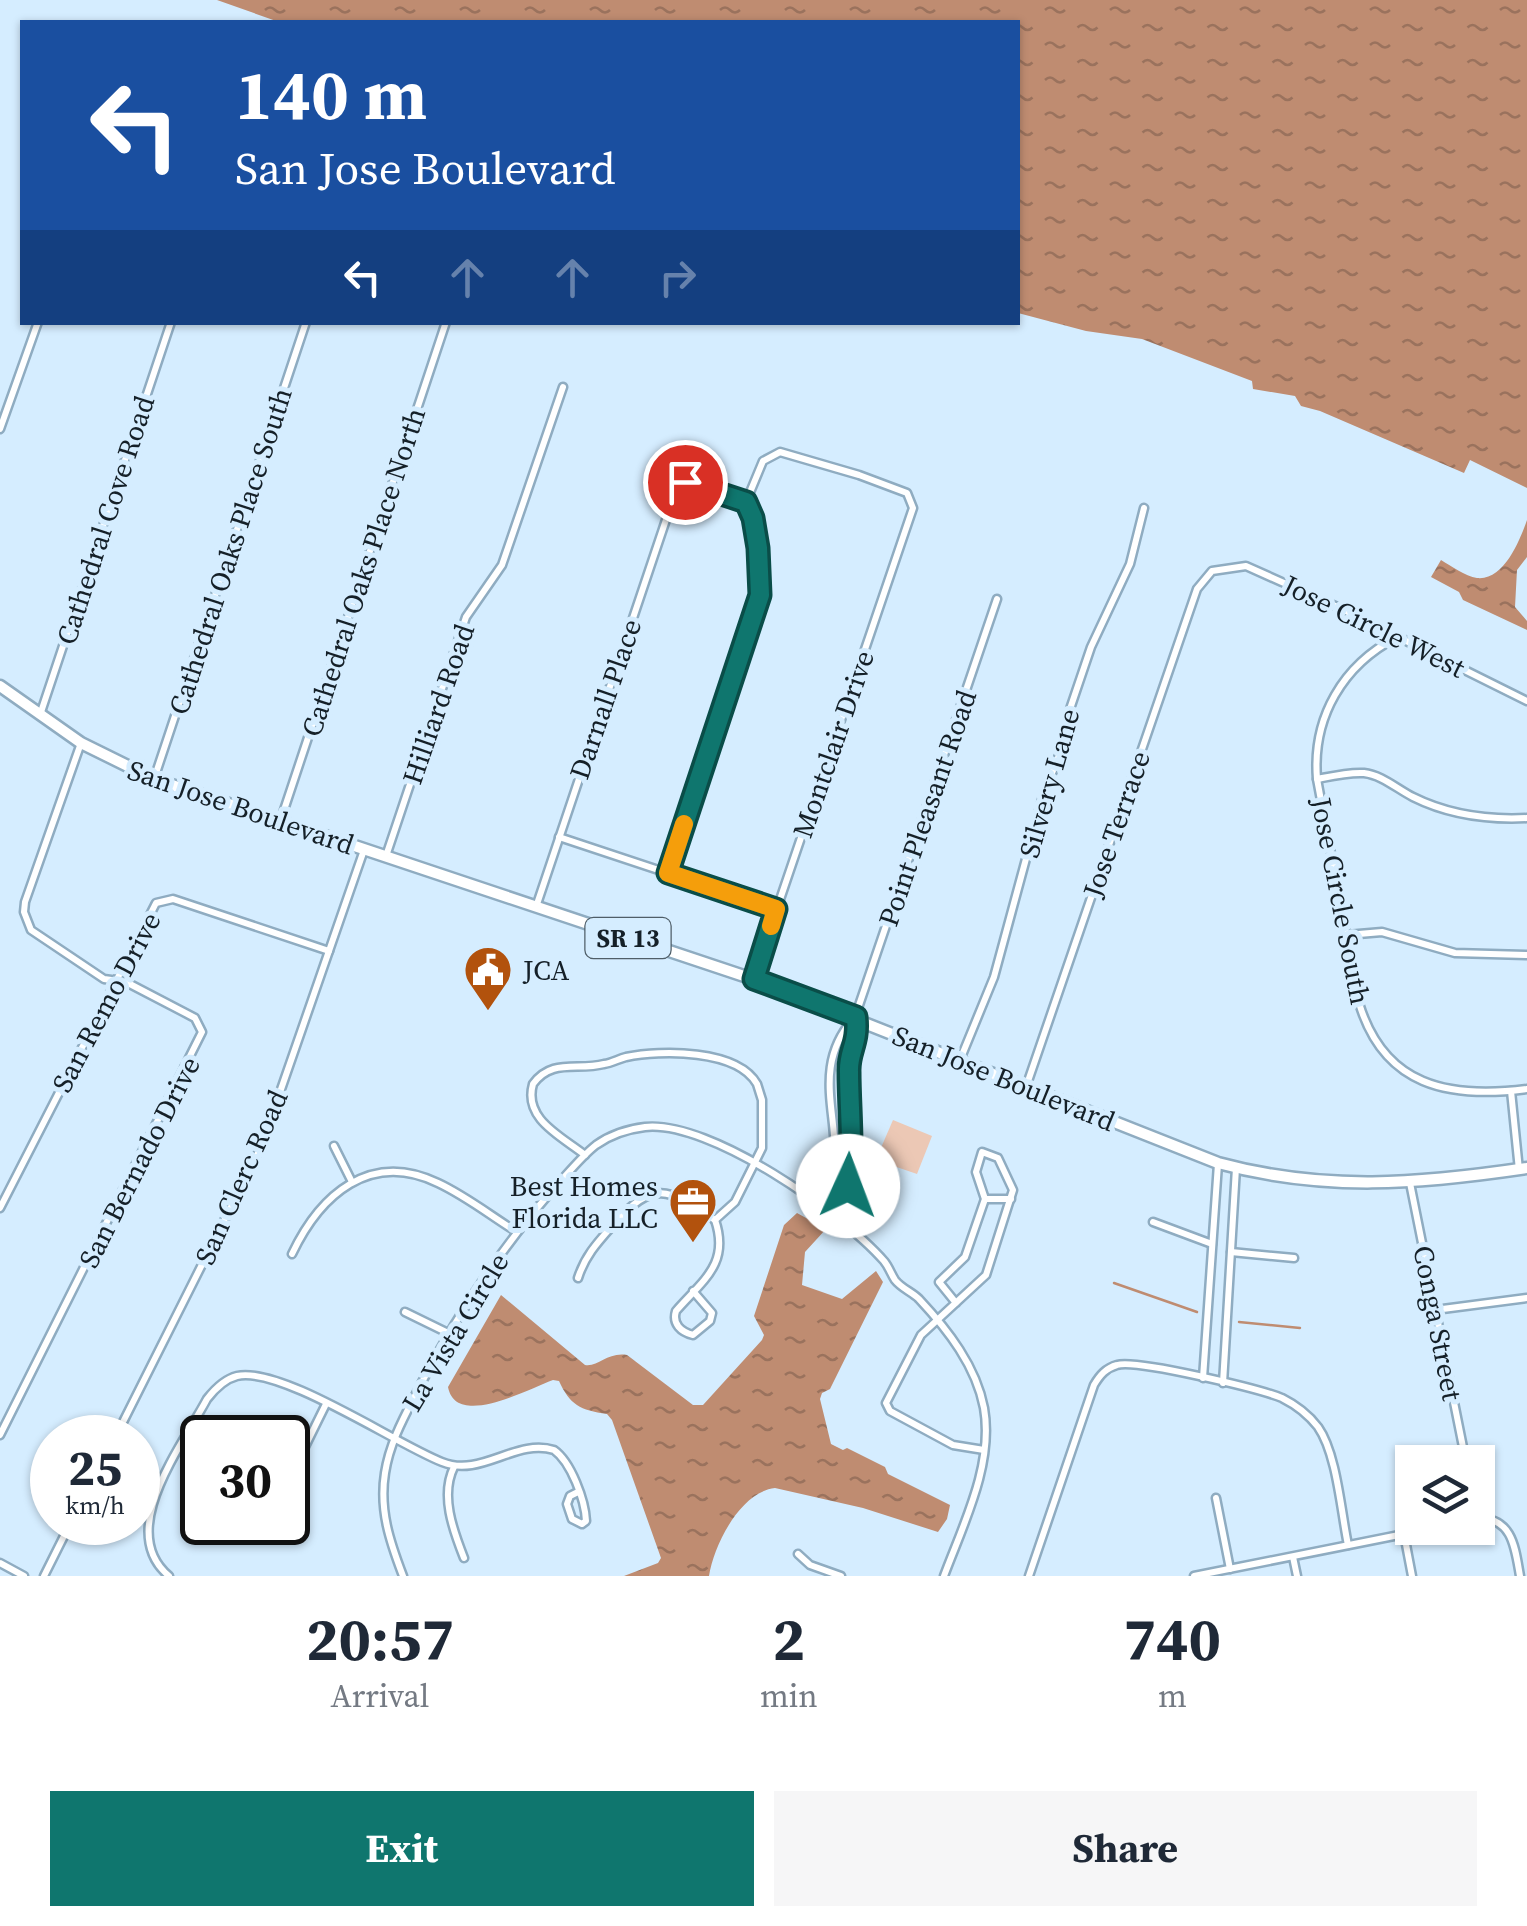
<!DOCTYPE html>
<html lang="en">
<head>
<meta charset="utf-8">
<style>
  :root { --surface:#fff; --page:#f6f6f7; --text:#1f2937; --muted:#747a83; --accent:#0f766e }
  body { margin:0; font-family:"Source Serif 4",serif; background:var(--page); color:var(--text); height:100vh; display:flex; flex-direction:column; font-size:38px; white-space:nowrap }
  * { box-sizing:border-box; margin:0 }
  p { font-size:32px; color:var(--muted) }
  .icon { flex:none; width:55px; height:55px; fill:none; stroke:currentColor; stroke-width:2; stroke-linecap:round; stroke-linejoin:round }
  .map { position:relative; height:1576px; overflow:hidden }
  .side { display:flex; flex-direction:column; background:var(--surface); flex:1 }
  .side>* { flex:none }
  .banner { position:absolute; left:20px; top:20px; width:1000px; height:305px; border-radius:0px; box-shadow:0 2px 8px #0004; background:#1a4fa0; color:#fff; overflow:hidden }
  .buttons { position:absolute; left:1395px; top:1445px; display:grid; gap:20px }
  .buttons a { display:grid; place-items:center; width:100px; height:100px; border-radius:0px; background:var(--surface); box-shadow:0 2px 8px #0004; font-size:50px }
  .speed { position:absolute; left:30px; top:1415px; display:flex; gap:20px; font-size:50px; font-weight:700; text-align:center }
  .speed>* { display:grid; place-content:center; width:130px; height:130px; border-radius:50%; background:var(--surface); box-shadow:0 2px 8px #0004; line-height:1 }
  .speed small { font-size:25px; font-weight:400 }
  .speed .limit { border:5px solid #111; border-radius:15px; background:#fff; color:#111 }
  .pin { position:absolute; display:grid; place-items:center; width:85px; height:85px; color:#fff; margin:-42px; border:5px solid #fff; border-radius:50%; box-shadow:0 2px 10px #0007 }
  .me { position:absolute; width:110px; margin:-55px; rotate:2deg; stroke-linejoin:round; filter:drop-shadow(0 0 8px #0008) }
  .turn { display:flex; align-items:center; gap:35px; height:210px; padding:0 50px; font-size:45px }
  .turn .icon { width:130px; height:130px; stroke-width:2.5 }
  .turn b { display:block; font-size:70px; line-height:85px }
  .lanes { display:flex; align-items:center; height:95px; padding:0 50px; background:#0003; justify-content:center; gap:50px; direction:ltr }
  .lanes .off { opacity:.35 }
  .eta { display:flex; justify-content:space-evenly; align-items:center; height:170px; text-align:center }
  .eta b { font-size:60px; font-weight:700; line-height:70px }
  .cta { display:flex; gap:20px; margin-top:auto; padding:20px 50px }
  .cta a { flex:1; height:115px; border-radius:0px; background:var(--accent); color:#fff; font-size:40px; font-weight:700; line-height:115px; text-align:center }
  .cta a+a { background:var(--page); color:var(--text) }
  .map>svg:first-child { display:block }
</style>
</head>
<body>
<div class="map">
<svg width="1527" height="1576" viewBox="0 0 1527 1576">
  <defs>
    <pattern id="water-ripples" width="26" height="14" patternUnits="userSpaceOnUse" patternTransform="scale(2.5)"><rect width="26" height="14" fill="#bf8c71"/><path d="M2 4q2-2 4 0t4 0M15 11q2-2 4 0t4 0" fill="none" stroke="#9a725d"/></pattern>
  </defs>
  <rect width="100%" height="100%" fill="#d5edff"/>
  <path fill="#ecc8b5" d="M893 1120 932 1136 917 1174 879 1161 877 1157Z"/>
  <g fill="url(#water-ripples)">
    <path d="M217 0H1527V488L1470 460 1464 473 1320 411 1301 406 1295 396 1253 389 1252 381 1142 339 1086 331 1018 313V22H279Z"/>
    <path d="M1527 520V557L1517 570 1515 607 1527 621V630L1463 600 1459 592 1431 577 1441 560C1451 566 1465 576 1477 578 1504 581 1520 540 1527 520Z"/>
    <path d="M797 1213 826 1229 805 1252 802 1285 842 1299 876 1271 883 1282 830 1389 822 1393 820 1399 831 1444 843 1450 847 1448 885 1467 888 1474 950 1505 947 1519 938 1532 863 1508 775 1488C740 1492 714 1545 709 1576H624L658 1563 661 1558 612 1420 607 1414C580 1410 570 1405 559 1381L553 1380C528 1389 456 1429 448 1387L501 1295 585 1365C599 1367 607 1352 627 1355L693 1405H703L762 1340 764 1335 754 1316 784 1225Z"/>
  </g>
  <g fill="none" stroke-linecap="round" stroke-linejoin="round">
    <g stroke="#bf8c71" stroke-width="2.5">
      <path d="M1114 1283 1197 1312"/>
      <path d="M1239 1322 1300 1328"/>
    </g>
    <g stroke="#8facc1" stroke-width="11">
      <g id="street">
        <path d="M0 429 38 322"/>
        <path d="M746 502 763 461 780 452 859 475 907 493 913 508 753 979"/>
        <path d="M1397 637C1343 665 1312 717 1317 779L1359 1003C1384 1086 1448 1099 1527 1089"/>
        <path d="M40 715 171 322"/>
        <path d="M154 779 306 322"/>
        <path d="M1317 779C1332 776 1349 772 1364 773 1382 775 1397 789 1413 797 1449 815 1487 820 1527 818"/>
        <path d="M280 822 446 322"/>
        <path d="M559 837 776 909"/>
        <path d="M386 856 466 617 502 565 563 387"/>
        <path d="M668 873 760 595C763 568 761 525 746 502"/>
        <path d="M536 907 677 487 690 482 746 502"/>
        <path d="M1347 935 1382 932 1455 953 1527 955"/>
        <path d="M960 1060 994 977 1043 796 1063 745 1070 709 1091 647 1130 564 1144 508"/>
        <path d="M1026 1087 1197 589 1212 571 1246 566 1342 609 1527 701"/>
        <path d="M1511 1091 1519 1170"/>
        <path d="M334 1146 352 1182"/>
        <path d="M585 1155C561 1136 523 1119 533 1084 552 1058 577 1071 604 1064 612 1063 618 1059 626 1057 661 1050 737 1049 757 1084L762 1100V1148L735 1202 715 1220"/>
        <path d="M1410 1183 1466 1462"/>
        <path d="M985 1199H1011"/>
        <path d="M820 1203C861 1144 798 1079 855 1017L997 599"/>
        <path d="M0 1208 156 903 173 899 329 951"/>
        <path d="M832 1213C860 1173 849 1119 849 1073 848 1052 858 1041 856 1018"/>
        <path d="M1153 1222 1212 1244"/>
        <path d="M1231 1252 1294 1258"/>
        <path d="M292 1254C320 1195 370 1150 438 1183 466 1196 491 1216 517 1232"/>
        <path d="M578 1278C585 1256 597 1243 613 1225 653 1180 667 1187 715 1220"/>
        <path d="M693 1291 712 1313 710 1321 693 1335C681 1332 672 1324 676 1311 703 1280 730 1264 715 1220"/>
        <path d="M956 1303 939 1282 965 1257 985 1199 976 1172 982 1152 998 1158 1013 1190 986 1275 921 1335 886 1403 890 1411 953 1445 984 1450"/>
        <path d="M1435 1310 1527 1298"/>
        <path d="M405 1312 448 1333"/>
        <path d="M1203 1378 1218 1164"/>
        <path d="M1223 1383 1236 1168"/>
        <path d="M0 1435 202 1032 195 1018 126 982 104 979 31 930 24 912 25 902 81 743"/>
        <path d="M115 1438 261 1147 364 850"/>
        <path d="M454 1467C440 1495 453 1530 464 1558"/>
        <path d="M292 1473 326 1404"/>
        <path d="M1216 1498 1230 1569"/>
        <path d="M1478 1518C1513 1518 1515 1548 1520 1576"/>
        <path d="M1404 1534 1412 1576"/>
        <path d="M798 1554 810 1565 841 1576"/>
        <path d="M1293 1557 1297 1576"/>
        <path d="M0 1563 24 1576"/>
        <path d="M44 1576 71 1522"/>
        <path d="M169 1576C115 1531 182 1446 207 1399 214 1390 225 1379 237 1376 281 1366 396 1444 442 1462 481 1478 516 1438 554 1450 571 1462 585 1500 586 1521L582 1524 572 1519 567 1504 570 1496 578 1492"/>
        <path d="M403 1576C390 1542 379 1510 385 1473 390 1440 407 1412 422 1382 460 1310 503 1244 559 1183 570 1171 582 1156 596 1145 610 1135 628 1129 645 1127 710 1120 842 1213 884 1261 889 1267 891 1274 895 1280 901 1288 912 1292 919 1299 948 1330 976 1366 984 1408 994 1464 963 1525 944 1576"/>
        <path d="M1029 1576 1094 1385C1100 1375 1106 1368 1117 1365 1136 1359 1260 1389 1282 1398 1296 1405 1308 1414 1318 1427 1337 1454 1341 1512 1348 1545"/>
        <path d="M1194 1576 1434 1528"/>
      </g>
    </g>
    <g stroke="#8facc1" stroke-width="15">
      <path id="primary" d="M0 686 81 743 154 779 753 979 1218 1163C1325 1192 1419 1184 1527 1168"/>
    </g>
    <use href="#street" stroke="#fff" stroke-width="6"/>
    <use href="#primary" stroke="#fff" stroke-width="10"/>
  </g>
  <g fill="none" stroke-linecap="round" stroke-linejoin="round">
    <g stroke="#0a4d48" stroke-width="25">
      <path id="route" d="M685 482 746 502 753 518 758 548 760 595 668 873 776 909 754 979 856 1017C859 1044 848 1051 849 1072 849 1109 854 1149 848 1186"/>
    </g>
    <use href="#route" stroke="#0f766e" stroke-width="18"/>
    <path stroke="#f59e0b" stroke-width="18" d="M684 824 668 873 776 909 771 926"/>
  </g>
  <defs>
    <g id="civic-pin" transform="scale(2.5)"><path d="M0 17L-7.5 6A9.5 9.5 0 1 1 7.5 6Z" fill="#b2520d" stroke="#d5edff"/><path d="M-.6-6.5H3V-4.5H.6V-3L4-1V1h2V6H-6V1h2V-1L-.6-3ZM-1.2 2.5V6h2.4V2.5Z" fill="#fff"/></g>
    <g id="office-pin" transform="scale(2.5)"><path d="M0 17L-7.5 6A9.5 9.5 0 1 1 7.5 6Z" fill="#b2520d" stroke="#d5edff"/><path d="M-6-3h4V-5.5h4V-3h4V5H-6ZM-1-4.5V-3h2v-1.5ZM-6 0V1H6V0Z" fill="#fff"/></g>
  </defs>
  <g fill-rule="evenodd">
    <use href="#civic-pin" x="488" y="970"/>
    <use href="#office-pin" x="693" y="1202"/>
  </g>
  <g text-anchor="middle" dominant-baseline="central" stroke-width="10" stroke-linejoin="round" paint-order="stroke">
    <rect fill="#d5edff" stroke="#4f5e68" stroke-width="2.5" x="585.5" y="918" width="85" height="40" rx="8"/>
    <g font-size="25" font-weight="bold" fill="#152028">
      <text x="628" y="938">SR 13</text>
    </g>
    <g font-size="28" fill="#152028" stroke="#d5edff">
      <text transform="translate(105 520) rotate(-72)">Cathedral Cove Road</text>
      <text transform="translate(230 551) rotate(-72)">Cathedral Oaks Place South</text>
      <text transform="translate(363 572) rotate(-72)">Cathedral Oaks Place North</text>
      <text transform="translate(1374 626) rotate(26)">Jose Circle West</text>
      <text transform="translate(605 699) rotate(-71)">Darnall Place</text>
      <text transform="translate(438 704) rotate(-71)">Hilliard Road</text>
      <text transform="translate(833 744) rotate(-71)">Montclair Drive</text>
      <text transform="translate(1049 783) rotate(-74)">Silvery Lane</text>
      <text transform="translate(241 807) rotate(19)">San Jose Boulevard</text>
      <text transform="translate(927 808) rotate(-71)">Point Pleasant Road</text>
      <text transform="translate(1116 824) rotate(-71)">Jose Terrace</text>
      <text transform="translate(1341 901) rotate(79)">Jose Circle South</text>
      <text transform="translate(106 1002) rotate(-62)">San Remo Drive</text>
      <text transform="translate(1004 1078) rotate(22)">San Jose Boulevard</text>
      <text transform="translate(139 1162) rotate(-63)">San Bernado Drive</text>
      <text transform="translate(241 1177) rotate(-66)">San Clerc Road</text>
      <text transform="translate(1438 1323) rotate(79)">Conga Street</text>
      <text transform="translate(455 1332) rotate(-59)">La Vista Circle</text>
    </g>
    <g font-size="28" fill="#152028" stroke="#d5edff" text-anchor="start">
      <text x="523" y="970">JCA</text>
      <text x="658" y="1186" text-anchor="end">Best Homes<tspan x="658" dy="32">Florida LLC</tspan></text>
    </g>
  </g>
</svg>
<div class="buttons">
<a><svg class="icon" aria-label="layers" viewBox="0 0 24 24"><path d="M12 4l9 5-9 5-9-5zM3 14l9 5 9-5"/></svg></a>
</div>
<div class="speed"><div>25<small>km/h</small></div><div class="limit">30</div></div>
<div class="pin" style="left:685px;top:482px;background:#d93025"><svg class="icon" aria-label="arrive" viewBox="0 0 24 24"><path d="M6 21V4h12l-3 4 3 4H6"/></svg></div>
<svg class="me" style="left:848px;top:1186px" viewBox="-20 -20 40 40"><circle r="19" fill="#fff"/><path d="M0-13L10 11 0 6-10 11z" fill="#0f766e"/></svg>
<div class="banner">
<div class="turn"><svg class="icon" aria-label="left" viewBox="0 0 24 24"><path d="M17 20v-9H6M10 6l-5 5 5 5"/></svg><div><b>140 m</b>San Jose Boulevard</div></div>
<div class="lanes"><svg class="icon" aria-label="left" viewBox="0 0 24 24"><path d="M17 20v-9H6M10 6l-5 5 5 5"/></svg><svg class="icon off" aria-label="ahead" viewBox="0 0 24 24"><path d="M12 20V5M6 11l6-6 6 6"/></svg><svg class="icon off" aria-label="ahead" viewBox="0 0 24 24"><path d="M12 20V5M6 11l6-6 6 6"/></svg><svg class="icon off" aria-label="right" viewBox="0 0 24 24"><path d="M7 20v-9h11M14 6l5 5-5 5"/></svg></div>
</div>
</div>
<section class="side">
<div class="eta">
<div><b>20:57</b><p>Arrival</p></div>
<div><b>2</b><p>min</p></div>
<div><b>740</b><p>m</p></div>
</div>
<div class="cta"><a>Exit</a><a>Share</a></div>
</section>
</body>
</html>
